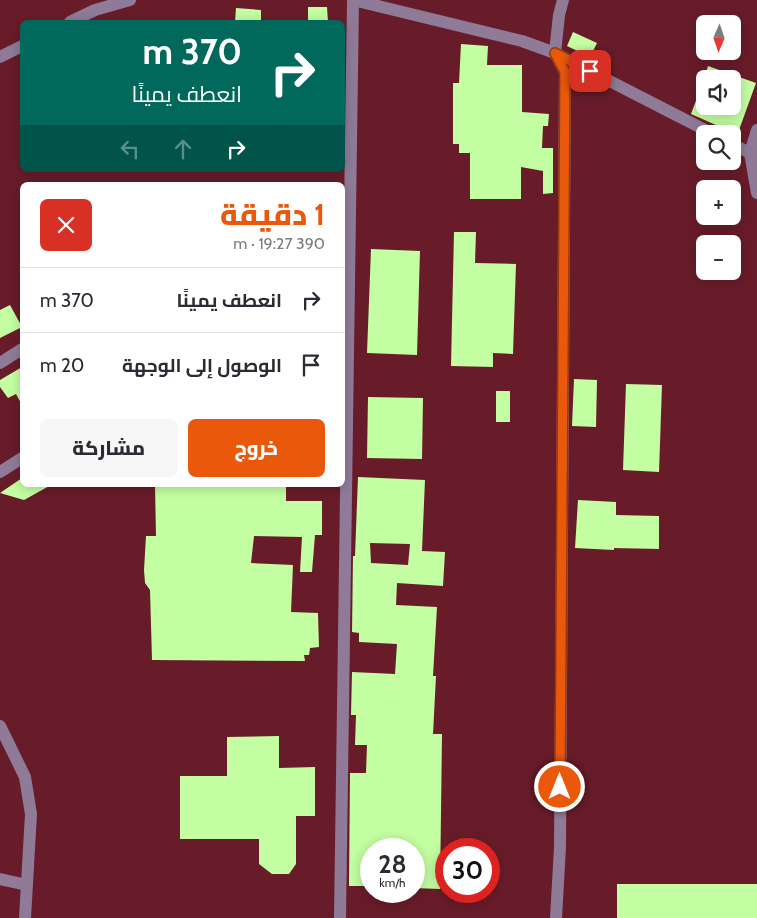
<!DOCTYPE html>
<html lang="ar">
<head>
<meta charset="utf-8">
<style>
  :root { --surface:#fff; --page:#f7f7f7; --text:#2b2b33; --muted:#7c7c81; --line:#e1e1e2; --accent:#ea580c }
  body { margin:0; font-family:Cabin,Cairo,sans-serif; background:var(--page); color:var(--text); direction:rtl; height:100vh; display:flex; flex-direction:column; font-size:19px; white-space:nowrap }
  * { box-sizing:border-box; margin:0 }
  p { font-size:16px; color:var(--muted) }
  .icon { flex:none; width:28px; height:28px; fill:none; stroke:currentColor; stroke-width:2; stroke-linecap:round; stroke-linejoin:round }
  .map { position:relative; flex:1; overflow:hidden; direction:ltr }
  .details { position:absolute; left:20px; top:182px; width:325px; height:305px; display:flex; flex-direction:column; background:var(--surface); border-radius:8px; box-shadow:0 2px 12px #0003; direction:rtl }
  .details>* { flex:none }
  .banner { position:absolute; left:20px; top:20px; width:325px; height:152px; border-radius:8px; box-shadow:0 2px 12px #0003; direction:rtl; background:#00695c; color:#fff; overflow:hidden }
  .needle { width:32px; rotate:182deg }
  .controls { position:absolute; left:696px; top:15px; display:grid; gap:10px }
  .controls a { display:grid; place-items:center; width:45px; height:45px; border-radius:8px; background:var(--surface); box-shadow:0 2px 12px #0003; font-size:25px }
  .speed { position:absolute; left:360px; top:838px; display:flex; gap:10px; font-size:25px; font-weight:700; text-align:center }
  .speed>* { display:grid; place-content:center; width:65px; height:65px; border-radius:50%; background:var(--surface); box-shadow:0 2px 12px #0003; line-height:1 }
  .speed small { font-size:12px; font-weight:400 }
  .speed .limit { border:8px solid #d22; background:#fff; color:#111 }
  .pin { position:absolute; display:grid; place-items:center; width:42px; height:42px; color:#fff; margin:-21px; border-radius:10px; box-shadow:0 2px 8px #0006 }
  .me { position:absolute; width:55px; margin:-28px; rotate:0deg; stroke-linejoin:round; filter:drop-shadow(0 0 4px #0008) }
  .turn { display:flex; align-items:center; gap:18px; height:105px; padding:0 20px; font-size:22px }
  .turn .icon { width:65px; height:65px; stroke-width:2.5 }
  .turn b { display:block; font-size:35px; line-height:42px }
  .lanes { display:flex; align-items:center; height:48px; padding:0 20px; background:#0003; justify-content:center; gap:25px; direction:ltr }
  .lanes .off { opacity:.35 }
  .round { display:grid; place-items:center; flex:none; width:52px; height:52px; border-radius:8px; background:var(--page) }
  .head { display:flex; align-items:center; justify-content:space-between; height:85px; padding:0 20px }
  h1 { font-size:30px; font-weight:800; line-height:38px; color:var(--accent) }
  .action { display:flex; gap:10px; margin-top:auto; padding:10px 20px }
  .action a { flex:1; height:58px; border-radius:8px; background:var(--accent); color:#fff; font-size:20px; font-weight:800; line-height:58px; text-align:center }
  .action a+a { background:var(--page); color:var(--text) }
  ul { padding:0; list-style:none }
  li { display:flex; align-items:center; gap:15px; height:65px; padding:0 20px; border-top:1px solid var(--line) }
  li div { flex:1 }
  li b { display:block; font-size:19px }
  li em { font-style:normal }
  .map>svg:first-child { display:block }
</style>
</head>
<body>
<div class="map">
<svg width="757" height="918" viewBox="0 0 757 918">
  <rect width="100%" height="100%" fill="#681c29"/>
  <g fill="#c3fea2" fill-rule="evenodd">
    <path d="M308 7H327L328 22H308Z"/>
    <path d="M236 8 261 10V22H235Z"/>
    <path d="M573 32 597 43 590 57 567 46Z"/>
    <path d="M461 44 488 46 487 65H522V112L549 114 548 126H543L542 148H553V193L543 194V171L521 167V199H470V153H459V144H453V83H459Z"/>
    <path d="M708 66 756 83 739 130 726 125 725 129 691 114 704 79 705 106H732V79H704Z"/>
    <path d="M454 232H476L475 263 516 264 513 354 493 353V367L451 366Z"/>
    <path d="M371 249 420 251 417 355 367 353Z"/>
    <path d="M10 305 22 327 0 338V310Z"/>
    <path d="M22 367V405L16 394 8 398 0 387V380Z"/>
    <path d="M574 379 597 380 596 427 572 426Z"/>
    <path d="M626 384 662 385 659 472 623 470Z"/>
    <rect x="496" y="391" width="14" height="31"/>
    <path d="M368 397 423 398 422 459 367 458Z"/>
    <path d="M358 477 425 480 422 551 445 552 443 586 397 583 396 605 437 607 433 676H436L433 734H442L440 889 414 888V849H371V886H349L350 773H366L367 745H355L356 715H351L352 672 395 674 397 644 359 642V633L352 632 353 556H355ZM370 543 410 544 408 565 371 563Z"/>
    <path d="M22 478V485H51L24 500 0 493Z"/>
    <path d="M155 485H286V501H322V535H315L312 572H300L302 537 254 536 251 563 293 565 291 612 318 613 319 647 310 648 309 655H304L305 661 152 660 150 590 145 583 144 570 146 536H156Z"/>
    <path d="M578 500 616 502V515L659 516V549L614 548V550L575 548Z"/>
    <path d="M279 736V768L315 767V816H296V864L289 874H272L259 864V839H180V776H227V737Z"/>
    <rect x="617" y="884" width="140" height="34"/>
  </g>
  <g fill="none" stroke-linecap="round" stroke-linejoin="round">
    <g stroke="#8f7b98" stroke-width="12">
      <path d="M353 0 522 41 555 53 713 134"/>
      <path d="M70 22 95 10 130 0"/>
      <path d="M0 57 22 46"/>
      <path d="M757 130 750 153 757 193"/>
      <path d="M732 144 750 153 757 152"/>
      <path d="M0 363 22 349"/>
      <path d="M0 472 22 458"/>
      <path d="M0 726 25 777 31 814 25 918"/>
      <path d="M0 879 27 885"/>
      <path d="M340 918 353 0"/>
      <path d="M556 918 560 847 565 72 555 53 559 15 563 0"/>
    </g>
  </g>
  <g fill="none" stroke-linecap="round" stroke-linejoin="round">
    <g stroke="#983908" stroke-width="12">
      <path id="route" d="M560 787 565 72 555 53 590 71"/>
    </g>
    <use href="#route" stroke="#ea580c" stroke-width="9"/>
  </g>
</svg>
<div class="controls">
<a><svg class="needle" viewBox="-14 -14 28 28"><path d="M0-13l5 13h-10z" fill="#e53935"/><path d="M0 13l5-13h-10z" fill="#7c7c81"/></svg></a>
<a><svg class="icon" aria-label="sound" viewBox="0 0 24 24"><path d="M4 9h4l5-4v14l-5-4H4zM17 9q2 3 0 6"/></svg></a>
<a><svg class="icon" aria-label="search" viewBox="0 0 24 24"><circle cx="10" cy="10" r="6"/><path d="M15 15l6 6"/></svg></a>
<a>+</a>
<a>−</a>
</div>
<div class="speed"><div>28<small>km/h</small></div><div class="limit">30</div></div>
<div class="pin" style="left:590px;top:71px;background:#d93025"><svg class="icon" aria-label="arrive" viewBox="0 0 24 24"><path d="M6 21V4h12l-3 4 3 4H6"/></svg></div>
<svg class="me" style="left:560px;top:787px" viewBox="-20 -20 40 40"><circle r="17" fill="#ea580c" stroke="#fff" stroke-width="3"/><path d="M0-11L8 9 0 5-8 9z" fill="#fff"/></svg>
<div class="banner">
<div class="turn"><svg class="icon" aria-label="right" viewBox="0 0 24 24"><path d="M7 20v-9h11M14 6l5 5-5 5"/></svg><div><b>370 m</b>انعطف يمينًا</div></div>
<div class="lanes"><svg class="icon off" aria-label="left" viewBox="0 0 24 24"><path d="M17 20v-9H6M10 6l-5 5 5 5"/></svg><svg class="icon off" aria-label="ahead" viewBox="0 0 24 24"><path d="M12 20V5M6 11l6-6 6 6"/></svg><svg class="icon" aria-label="right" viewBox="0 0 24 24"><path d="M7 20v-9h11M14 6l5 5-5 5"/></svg></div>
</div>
<section class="details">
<div class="head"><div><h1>1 دقيقة</h1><p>390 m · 19:27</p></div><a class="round" style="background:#d93025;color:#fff"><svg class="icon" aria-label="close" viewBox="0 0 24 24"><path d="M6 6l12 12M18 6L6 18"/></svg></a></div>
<ul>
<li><svg class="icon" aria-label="right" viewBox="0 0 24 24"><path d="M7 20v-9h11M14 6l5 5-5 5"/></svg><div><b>انعطف يمينًا</b></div><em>370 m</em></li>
<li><svg class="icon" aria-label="arrive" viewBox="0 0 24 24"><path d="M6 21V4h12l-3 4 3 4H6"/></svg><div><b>الوصول إلى الوجهة</b></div><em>20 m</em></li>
</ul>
<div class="action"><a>خروج</a><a>مشاركة</a></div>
</section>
</div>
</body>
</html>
